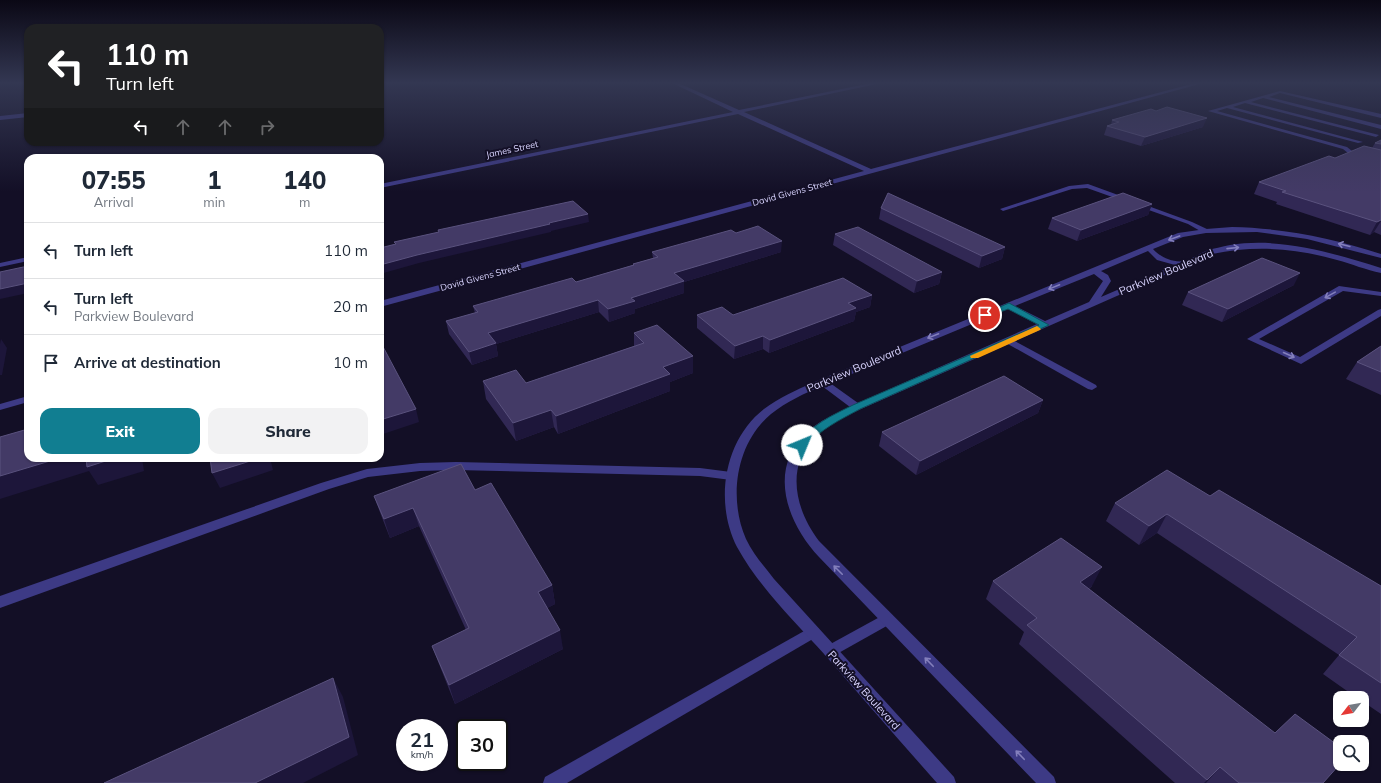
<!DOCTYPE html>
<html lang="en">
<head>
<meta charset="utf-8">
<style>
  :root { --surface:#fff; --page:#f2f2f3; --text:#1f2937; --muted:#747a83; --line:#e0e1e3; --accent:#117e91 }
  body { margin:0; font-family:Mulish,sans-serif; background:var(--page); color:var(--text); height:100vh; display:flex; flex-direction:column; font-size:15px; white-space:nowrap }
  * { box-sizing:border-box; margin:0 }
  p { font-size:13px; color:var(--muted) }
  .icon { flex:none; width:22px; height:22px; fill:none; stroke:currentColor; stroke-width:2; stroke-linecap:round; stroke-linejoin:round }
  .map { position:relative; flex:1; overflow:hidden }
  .details { position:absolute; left:24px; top:154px; width:360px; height:308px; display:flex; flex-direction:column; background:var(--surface); border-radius:12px; box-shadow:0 1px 3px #0004 }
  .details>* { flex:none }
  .hud { position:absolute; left:24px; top:24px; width:360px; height:122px; border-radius:12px; box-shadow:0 1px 3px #0004; background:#202124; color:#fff; overflow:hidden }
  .needle { width:26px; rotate:239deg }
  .fabs { position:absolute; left:1333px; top:691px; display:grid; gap:8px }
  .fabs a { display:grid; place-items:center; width:36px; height:36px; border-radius:8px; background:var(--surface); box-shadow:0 1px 3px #0004; font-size:20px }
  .speed { position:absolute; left:396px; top:719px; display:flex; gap:8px; font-size:20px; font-weight:700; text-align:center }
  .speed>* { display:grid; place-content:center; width:52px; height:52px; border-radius:50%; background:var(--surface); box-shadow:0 1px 3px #0004; line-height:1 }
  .speed small { font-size:10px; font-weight:400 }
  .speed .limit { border:2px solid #111; border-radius:6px; background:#fff; color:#111 }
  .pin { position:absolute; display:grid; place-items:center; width:34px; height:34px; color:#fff; margin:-17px; border:2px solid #fff; border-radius:50%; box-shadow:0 1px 4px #0007 }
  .me { position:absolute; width:44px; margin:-22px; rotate:45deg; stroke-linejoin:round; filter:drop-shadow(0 0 3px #0008) }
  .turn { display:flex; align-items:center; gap:14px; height:84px; padding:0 16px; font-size:18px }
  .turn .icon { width:52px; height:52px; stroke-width:2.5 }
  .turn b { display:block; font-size:28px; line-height:34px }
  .lanes { display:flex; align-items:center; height:38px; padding:0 16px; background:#0003; justify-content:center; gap:20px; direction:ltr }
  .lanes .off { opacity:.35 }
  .eta { display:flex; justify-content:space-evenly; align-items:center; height:68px; text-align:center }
  .eta b { font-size:24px; font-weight:800; line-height:28px }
  .button { display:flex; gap:8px; margin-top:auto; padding:8px 16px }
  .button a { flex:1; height:46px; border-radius:12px; background:var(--accent); color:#fff; font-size:16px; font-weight:800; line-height:46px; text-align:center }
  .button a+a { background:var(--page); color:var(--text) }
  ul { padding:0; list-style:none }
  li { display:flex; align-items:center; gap:12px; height:56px; padding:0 16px; border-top:1px solid var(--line) }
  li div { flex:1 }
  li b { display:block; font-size:15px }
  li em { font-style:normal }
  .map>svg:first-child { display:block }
</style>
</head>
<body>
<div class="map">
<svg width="1381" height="783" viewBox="0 0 1381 783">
  <rect width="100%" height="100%" fill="#130f26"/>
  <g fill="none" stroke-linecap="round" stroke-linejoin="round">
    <g fill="#3d3a85" fill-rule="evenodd">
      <path d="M1280 91 1381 114V118L1280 93 1269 97 1381 125V129L1263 98 1251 102 1379 135 1376 137 1245 103 1233 107 1363 142 1358 143 1227 108 1217 111 1347 147 1352 151 1381 158V162L1348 153 1343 149 1208 111Z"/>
      <path d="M1088 184 1192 222 1209 230 1208 232H1202L1188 224 1087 188 1072 189 1003 211 1000 209 1069 186Z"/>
      <path d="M1339 286 1381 292V296L1343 291 1259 339 1300 357 1378 310 1381 309V316L1301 364 1247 339Z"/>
      <path d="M1009 338 1096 385 1097 387 1092 390 1088 389 1006 343 1004 341Z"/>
      <path d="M456 462 700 468 731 472 735 473 737 476 735 479 731 480 700 476 456 470 420 471 368 477 329 489 0 608V596L321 483 367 469 420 463Z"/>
      <path d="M887 613 892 615 894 619 892 623 835 655 830 657 825 655 823 651 825 647Z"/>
      <path d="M813 626 818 628 820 632 818 636 567 783H543L545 777Z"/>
    </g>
    <g fill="#3d3a85" fill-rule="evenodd">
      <path d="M670 82H676L739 110 876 82H886L744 112 871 169 1199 82H1207L380 307V301L864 171 738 114 380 188V184L733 112Z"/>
      <path d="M28 113V117L0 120V116Z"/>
      <path d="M1232 227C1283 228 1332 238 1381 254V258L1307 239 1257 232 1206 233 1183 237 1153 249C1160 257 1173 263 1184 261 1191 259 1199 254 1206 251 1214 248 1222 247 1230 245 1281 237 1333 253 1381 268V273C1366 270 1352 264 1337 260 1295 248 1255 245 1212 254L861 409C845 417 826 425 814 438 785 468 796 511 819 541L1054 777 1056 783H1036L819 557C787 523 767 469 807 432 819 421 835 414 850 407L822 386C805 393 786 402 771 414 736 443 728 498 746 539 753 554 764 566 774 579L954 777 956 783H937C899 740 862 698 825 655 794 621 759 587 737 547 714 502 724 440 764 409 779 398 796 390 812 383L1178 233 1206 229ZM1148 251 1157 260 1175 265 1101 297 1111 281 1108 275 1101 271ZM1094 274 1103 281 1089 302 1045 321 1015 306ZM1008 309 1037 324 858 403 830 383Z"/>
      <path d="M28 257V261L0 267V263Z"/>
      <path d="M28 396V402L0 410V404Z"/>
    </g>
  </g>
  <g fill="#312854">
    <path d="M1112 120 1203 127 1141 146 1104 135 1107 126 1111 125Z"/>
    <path d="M1381 140V235L1374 232 1370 235 1276 204 1277 202 1254 194 1259 182 1335 158 1372 148 1375 143Z"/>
    <path d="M1152 204 1148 215 1077 241 1048 229 1052 218Z"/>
    <path d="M881 208 1005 247 1002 259 979 268 879 219Z"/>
    <path d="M736 233 781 252 684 282V293L635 309V313L609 322 599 312 496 344 498 356 472 365 449 334 446 321 475 313 473 306 576 282 633 265V264L653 258 652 252Z"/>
    <path d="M835 234 942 272 939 284 914 293 833 245Z"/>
    <path d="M1294 285 1222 322 1182 305 1188 292Z"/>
    <path d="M872 295 870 307 856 312 854 321 769 353 763 349 734 359 697 328V315H733Z"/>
    <path d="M634 333 693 356V373L670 382V391L558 434 554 427 516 441 486 399 483 381 526 383 634 346Z"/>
    <path d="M1381 346V395L1346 379 1357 362Z"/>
    <path d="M1043 400 1038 413 916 475 879 446 882 432Z"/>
    <path d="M475 490 552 585 555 604 547 608 563 649 455 704 439 664 432 646 466 630 419 526 390 538 381 515 374 496Z"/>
    <path d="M1210 496 1381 586V714L1362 701V698H1357L1323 674 1339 655 1157 533 1139 545 1106 521 1115 503Z"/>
    <path d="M993 581 1092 586 1089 589 1323 783H1175L1019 644 1024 632 986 599Z"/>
  </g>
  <g fill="#1d163a">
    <path d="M1207 118 1203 127 1141 146 1145 137Z"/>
    <path d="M1152 204 1148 215 1077 241 1081 230Z"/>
    <path d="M588 214 589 222 551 231V232L419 263 380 274V265L417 255Z"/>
    <path d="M1381 220V221L1374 232 1370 235 1377 222Z"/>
    <path d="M782 241 781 252 684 282V293L635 309V313L609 322 608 309 631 298 674 273Z"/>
    <path d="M1005 247 1002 259 979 268 982 256Z"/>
    <path d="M942 272 939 284 914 293 917 281Z"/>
    <path d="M1300 273 1294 285 1222 322 1228 309Z"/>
    <path d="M28 283V293L0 299V289Z"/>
    <path d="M872 295 870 307 856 312 854 321 769 353 770 340 848 303Z"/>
    <path d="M598 300 599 312 496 344 498 356 472 365 469 352 488 333Z"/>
    <path d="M763 336V349L734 359 735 346Z"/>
    <path d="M1 339 7 348 2 375H0V344Z"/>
    <path d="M693 356V373L670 382V391L558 434 556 416 663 367Z"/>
    <path d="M1043 400 1038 413 916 475 920 461Z"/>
    <path d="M416 409 419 422 380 435V420Z"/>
    <path d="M551 410 554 427 516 441 513 423Z"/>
    <path d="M60 458H142L144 471 98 485 89 471 0 499V476Z"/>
    <path d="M260 458H270L273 470 220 488 212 473Z"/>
    <path d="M413 508 419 526 390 538 384 519Z"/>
    <path d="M1167 514 1157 533 1139 545 1149 526Z"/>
    <path d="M1102 567 1092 586 1071 601 1080 582Z"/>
    <path d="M552 585 555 604 542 611 538 592Z"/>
    <path d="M560 630 563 649 455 704 449 685Z"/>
    <path d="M333 678 343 697 358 755 303 783H255Z"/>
    <path d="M1220 767 1206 783H1204Z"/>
  </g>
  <g fill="#433a66" stroke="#5a527e">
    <path d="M1167 107 1207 118 1145 137 1107 126 1119 122 1112 120 1151 109 1156 111Z"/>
    <path d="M1381 140V144L1375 143Z"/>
    <path d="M1364 146 1381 150V220L1377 222 1282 192 1286 191 1259 182 1329 156 1335 158Z"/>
    <path d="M888 193 1005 247 982 256 881 208Z"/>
    <path d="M1123 193 1152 204 1081 230 1052 218Z"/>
    <path d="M573 201 588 214 549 223 550 224 417 255 380 265V248L396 244 394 242 439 232 438 230Z"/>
    <path d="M758 226 782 241 674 273 684 281 631 298 635 301 608 309 598 300 488 333 496 343 469 352 446 321 478 312 473 306 572 278 576 282 634 265 633 264 658 257 652 252 731 230 736 233Z"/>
    <path d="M858 227 942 272 917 281 835 234Z"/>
    <path d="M1262 258 1300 273 1228 309 1188 292Z"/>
    <path d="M28 266V283L0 289V272Z"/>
    <path d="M843 278 872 295 848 303 856 308 770 340 763 336 735 346 697 315 722 307 733 315Z"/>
    <path d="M657 325 693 356 663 367 670 374 556 416 551 410 513 423 483 381 516 370 526 383 644 343 634 333Z"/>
    <path d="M380 341 416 409 380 420Z"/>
    <path d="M1381 346V372L1357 362Z"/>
    <path d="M1004 376 1043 400 920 461 882 432Z"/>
    <path d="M28 429V458H60L0 476V437Z"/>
    <path d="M86 458H115L87 467Z"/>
    <path d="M210 458H260L212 473Z"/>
    <path d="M461 464 475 490 491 483 552 585 538 592 560 630 449 685 432 646 469 628 413 508 384 519 374 496Z"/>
    <path d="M1167 470 1210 496 1219 490 1381 586V683L1339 655 1357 637 1167 514 1149 526 1115 503Z"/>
    <path d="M1061 538 1102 567 1080 582 1275 733 1295 714 1340 747V764L1323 783H1239L1220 767 1207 780 1027 625 1037 618 993 581Z"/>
    <path d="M333 678 349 737 255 783H104Z"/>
  </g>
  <defs><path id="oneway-shaft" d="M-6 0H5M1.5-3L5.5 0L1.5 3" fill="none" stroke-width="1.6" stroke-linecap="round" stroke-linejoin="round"/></defs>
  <g stroke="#837fbc">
    <use href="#oneway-shaft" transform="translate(1174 238) rotate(160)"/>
    <use href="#oneway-shaft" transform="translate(1344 245) rotate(-166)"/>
    <use href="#oneway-shaft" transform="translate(1233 248) rotate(-6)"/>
    <use href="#oneway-shaft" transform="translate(1054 287) rotate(158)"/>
    <use href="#oneway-shaft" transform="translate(1330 295) rotate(151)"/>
    <use href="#oneway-shaft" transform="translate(933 336) rotate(158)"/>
    <use href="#oneway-shaft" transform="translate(1289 355) rotate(24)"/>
    <use href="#oneway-shaft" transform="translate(838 570) rotate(-135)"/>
    <use href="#oneway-shaft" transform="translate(929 662) rotate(-134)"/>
    <use href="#oneway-shaft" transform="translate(1020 755) rotate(-134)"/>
  </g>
  <linearGradient id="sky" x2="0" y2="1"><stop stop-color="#0a0815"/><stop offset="0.43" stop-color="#333752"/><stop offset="1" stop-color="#333752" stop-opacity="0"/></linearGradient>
  <rect width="1381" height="192" fill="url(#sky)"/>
  <path fill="#117e91" stroke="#0b525e" d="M1009 303 1049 325 860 409C840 420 820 429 806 447H799L797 445C810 425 833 415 853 405L1039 325 1008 309 985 318 981 315Z"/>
  <path fill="#f59e0b" d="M1037 326 1041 329 1040 330 978 358H971L970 356Z"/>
  <g text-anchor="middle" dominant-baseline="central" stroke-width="4" stroke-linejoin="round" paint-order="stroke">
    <g font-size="9" fill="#d9d4ff" stroke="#130f26">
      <text transform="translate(512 149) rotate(-12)">James Street</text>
      <text transform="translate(792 192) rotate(-15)">David Givens Street</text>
      <text transform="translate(480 277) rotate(-15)">David Givens Street</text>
    </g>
    <g font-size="11" fill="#d9d4ff" stroke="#130f26">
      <text transform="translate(1166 272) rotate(-23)">Parkview Boulevard</text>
      <text transform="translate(854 369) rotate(-23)">Parkview Boulevard</text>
      <text transform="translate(864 690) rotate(48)">Parkview Boulevard</text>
    </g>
  </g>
</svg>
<div class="fabs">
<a><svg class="needle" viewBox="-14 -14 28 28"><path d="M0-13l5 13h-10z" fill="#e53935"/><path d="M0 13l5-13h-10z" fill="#747a83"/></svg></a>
<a><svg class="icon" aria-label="search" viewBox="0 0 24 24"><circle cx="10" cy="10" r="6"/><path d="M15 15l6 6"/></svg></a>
</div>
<div class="speed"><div>21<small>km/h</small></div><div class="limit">30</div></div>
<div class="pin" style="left:985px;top:315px;background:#d93025"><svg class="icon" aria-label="arrive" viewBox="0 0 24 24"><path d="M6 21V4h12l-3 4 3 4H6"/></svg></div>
<svg class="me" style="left:802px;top:445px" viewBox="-20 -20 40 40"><circle r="19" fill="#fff"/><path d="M0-13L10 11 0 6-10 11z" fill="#117e91"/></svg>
<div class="hud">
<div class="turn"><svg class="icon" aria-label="left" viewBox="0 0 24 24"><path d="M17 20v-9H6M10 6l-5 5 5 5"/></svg><div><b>110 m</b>Turn left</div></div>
<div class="lanes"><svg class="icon" aria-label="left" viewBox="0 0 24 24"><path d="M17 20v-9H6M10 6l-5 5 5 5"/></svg><svg class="icon off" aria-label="ahead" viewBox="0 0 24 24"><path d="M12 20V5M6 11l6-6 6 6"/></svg><svg class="icon off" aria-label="ahead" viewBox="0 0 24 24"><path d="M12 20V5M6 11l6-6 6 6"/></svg><svg class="icon off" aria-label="right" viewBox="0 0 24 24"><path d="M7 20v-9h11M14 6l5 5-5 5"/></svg></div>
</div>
<section class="details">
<div class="eta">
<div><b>07:55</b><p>Arrival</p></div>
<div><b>1</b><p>min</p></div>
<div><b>140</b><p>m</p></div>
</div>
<ul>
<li><svg class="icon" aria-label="left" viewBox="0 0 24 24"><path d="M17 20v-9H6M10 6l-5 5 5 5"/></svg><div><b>Turn left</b></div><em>110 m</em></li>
<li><svg class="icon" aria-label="left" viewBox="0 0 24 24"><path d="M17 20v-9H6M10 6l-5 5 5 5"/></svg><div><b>Turn left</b><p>Parkview Boulevard</p></div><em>20 m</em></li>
<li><svg class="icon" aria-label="arrive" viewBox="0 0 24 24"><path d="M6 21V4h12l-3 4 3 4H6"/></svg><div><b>Arrive at destination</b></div><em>10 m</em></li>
</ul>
<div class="button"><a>Exit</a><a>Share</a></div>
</section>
</div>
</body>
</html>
